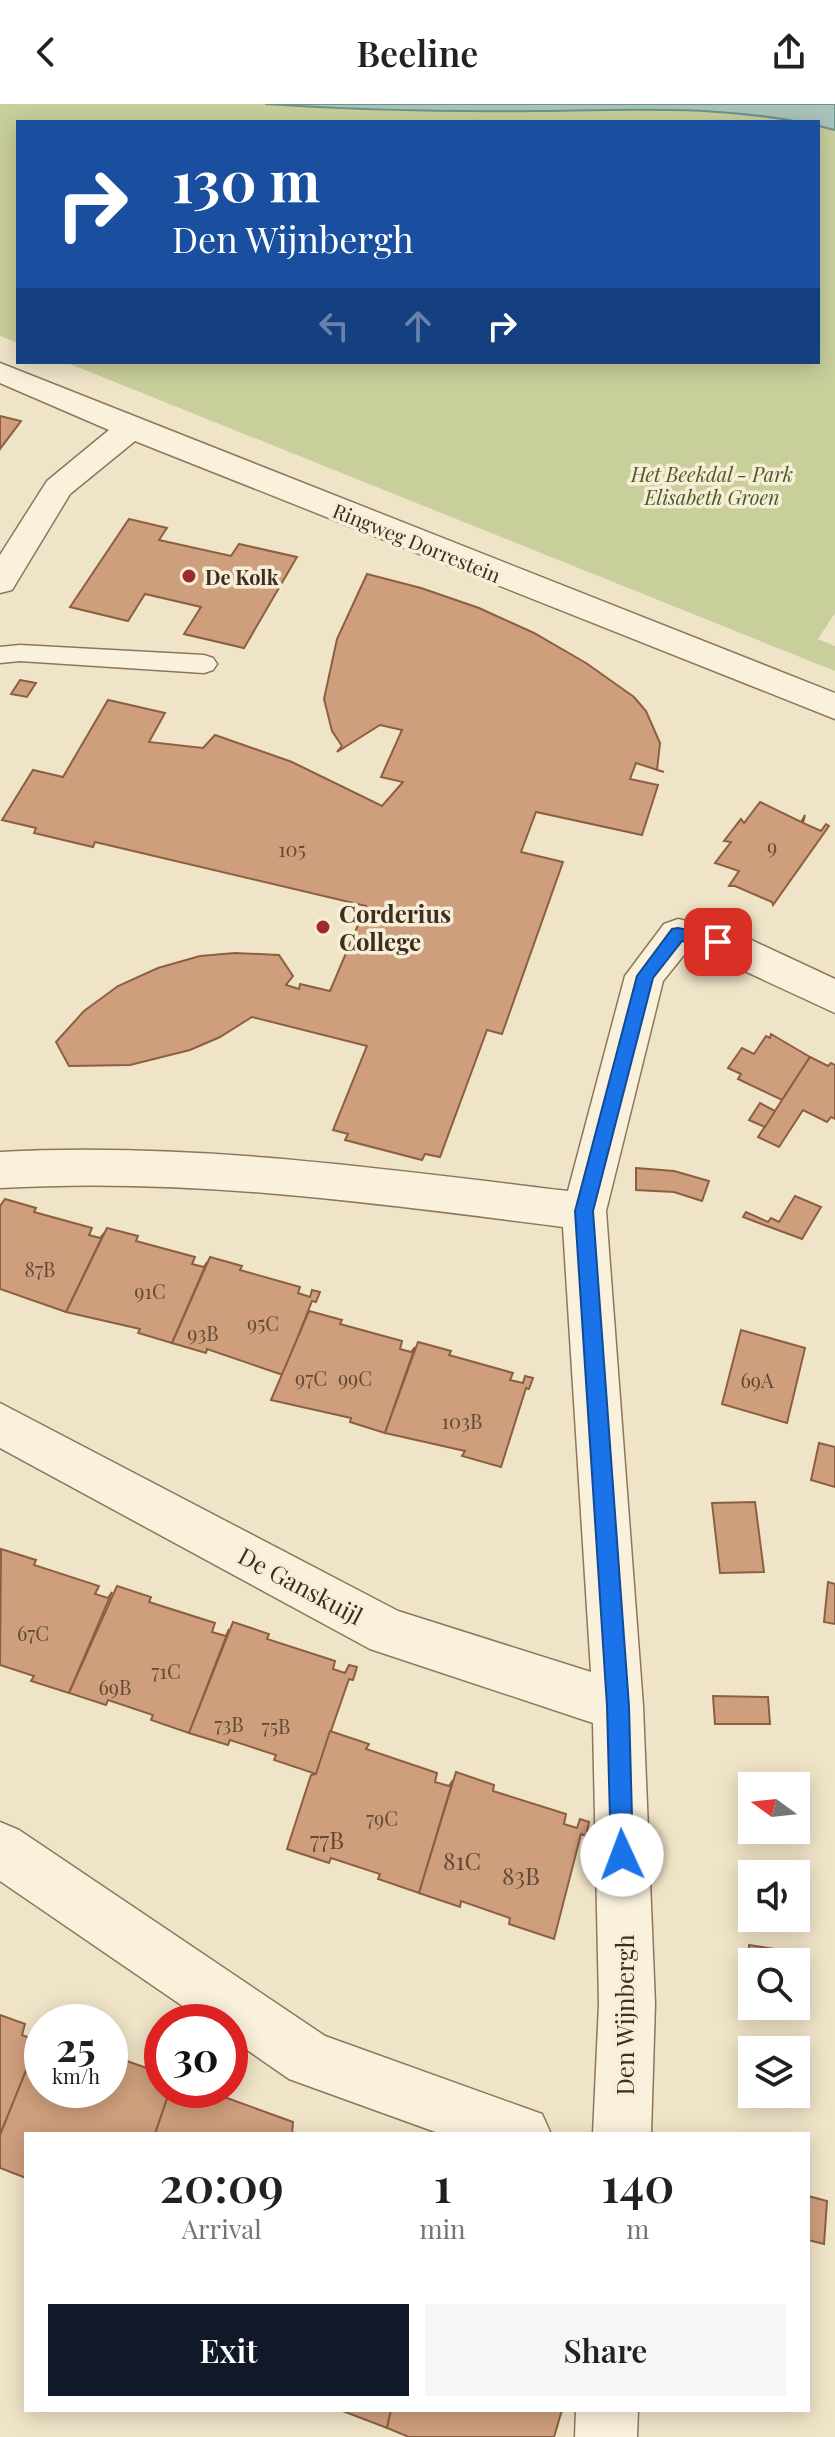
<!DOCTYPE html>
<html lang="en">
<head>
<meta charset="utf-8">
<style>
  :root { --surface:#fff; --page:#f6f6f6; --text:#202124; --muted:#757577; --accent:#111827 }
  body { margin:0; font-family:"Playfair Display",serif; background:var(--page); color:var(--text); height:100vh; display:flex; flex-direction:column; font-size:30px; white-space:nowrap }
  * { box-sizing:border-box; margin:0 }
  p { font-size:26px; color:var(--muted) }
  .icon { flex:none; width:44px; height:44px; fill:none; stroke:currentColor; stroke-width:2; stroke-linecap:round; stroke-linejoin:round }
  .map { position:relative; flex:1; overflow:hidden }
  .panel { position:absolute; left:24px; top:2028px; width:786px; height:280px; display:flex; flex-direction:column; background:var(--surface); border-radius:0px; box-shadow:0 4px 20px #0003 }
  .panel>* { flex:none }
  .guide { position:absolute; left:16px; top:16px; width:804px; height:244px; border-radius:0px; box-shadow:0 4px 20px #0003; background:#1a4fa0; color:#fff; overflow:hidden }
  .needle { width:52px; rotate:285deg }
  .buttons { position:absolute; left:738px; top:1668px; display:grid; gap:16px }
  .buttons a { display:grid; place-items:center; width:72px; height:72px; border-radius:0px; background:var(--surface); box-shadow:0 4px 20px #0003; font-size:40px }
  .speed { position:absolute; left:24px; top:1900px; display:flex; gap:16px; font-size:40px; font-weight:700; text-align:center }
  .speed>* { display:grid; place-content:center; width:104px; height:104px; border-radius:50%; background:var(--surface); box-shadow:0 4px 20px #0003; line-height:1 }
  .speed small { font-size:20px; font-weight:400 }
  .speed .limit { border:12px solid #d22; background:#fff; color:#111 }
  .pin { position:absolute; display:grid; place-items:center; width:68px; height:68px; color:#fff; margin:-34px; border-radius:16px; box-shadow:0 4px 12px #0006 }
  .me { position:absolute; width:88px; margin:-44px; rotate:358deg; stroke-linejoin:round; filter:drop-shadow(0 0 6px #0008) }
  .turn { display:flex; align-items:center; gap:28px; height:168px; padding:0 24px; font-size:36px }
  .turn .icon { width:104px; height:104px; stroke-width:2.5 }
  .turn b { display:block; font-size:56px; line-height:68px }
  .lanes { display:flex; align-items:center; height:76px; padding:0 24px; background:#0003; justify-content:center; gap:40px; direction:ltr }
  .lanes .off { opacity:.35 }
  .eta { display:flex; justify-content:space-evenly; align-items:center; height:136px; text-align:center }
  .eta b { font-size:48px; font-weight:600; line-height:56px }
  .button { display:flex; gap:16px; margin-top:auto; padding:16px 24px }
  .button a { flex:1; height:92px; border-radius:0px; background:var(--accent); color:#fff; font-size:32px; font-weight:600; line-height:92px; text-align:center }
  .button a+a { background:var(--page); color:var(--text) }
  header { display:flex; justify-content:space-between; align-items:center; height:104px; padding:0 24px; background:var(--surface); font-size:36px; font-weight:600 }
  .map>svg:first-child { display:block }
</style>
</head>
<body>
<header><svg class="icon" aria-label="back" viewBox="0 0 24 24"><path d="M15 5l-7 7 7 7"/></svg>Beeline<svg class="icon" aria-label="share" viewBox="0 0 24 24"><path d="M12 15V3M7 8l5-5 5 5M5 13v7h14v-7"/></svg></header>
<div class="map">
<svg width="835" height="2333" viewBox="0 0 835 2333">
  <rect width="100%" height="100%" fill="#f0e4c8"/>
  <path fill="#c9cf9b" d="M0 0H835V509L818 535 835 542V567L65 258H818V18H18V239L0 232Z"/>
  <path fill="#a9c4bc" stroke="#6f938a" stroke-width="2" d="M265 0H835V26C736 0 638 6 534 7 444 8 355 6 265 0Z"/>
  <g fill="#cf9f7d" stroke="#8d5f41" stroke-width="2">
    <path d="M0 312 21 317 0 345Z"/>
    <path d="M129 415 167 424 159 436 231 452 239 440 297 453 244 544 184 530 201 503 145 490 128 517 70 503Z"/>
    <path d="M367 470 421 484 479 504 534 529 586 559 634 593 646 607 660 639 657 666 664 668 636 659 630 675 658 681 642 731 536 708 521 748 563 758 502 930 487 926 440 1053 425 1050 422 1056 345 1036 348 1030 333 1026 367 942 252 913 220 933 190 946 130 961 69 962 56 938 84 907 118 882 158 864 200 852 235 849 279 851 293 872 286 881 299 885 300 880 330 887 366 802 95 738 93 743 34 729 36 724 2 716 33 666 63 673 108 596 165 609 149 638 203 644 215 631 292 658 382 702 403 678 381 673 402 626 380 621 337 648 342 642 332 627 324 595 337 535Z"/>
    <path d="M20 576 36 579 27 593 11 590Z"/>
    <path d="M760 698 801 718 805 711 803 719 821 727 826 720 829 722 773 801 772 798 735 782H729L739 767 715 759 731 738 724 737 741 715 744 719Z"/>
    <path d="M771 930 810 953 782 996 738 975 741 970 728 964 742 944 754 950 766 932 770 934Z"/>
    <path d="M810 953 828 962 831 959 835 961V1015L831 1013 827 1018 803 1006 779 1043 758 1033Z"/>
    <path d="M760 999 775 1007 765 1023 749 1016Z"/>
    <path d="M636 1064 674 1067 709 1077 702 1097 674 1088 636 1086Z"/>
    <path d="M795 1092 821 1103 802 1135 743 1113 746 1108 768 1118 771 1114 779 1118Z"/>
    <path d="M5 1095 36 1104 34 1108 92 1124 89 1131 100 1134 104 1129 66 1208 0 1185V1102Z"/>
    <path d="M107 1124 138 1132 136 1137 195 1153 192 1160 204 1163 207 1158 172 1239 138 1229 140 1225 66 1208Z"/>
    <path d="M210 1153 242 1162 240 1166 300 1183 298 1189 310 1193 312 1186 320 1188 316 1198 312 1197 283 1271 207 1245 206 1249 172 1239Z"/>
    <path d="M309 1207 342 1216 340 1220 402 1237 400 1245 411 1248 415 1243 385 1329 350 1318 351 1314 271 1296Z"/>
    <path d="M741 1226 805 1244 787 1319 722 1300Z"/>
    <path d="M418 1238 451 1247 449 1251 513 1269 510 1276 523 1279 525 1272 533 1274 529 1285 526 1284 501 1363 462 1352 465 1347 385 1329Z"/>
    <path d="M819 1339 835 1343V1383L811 1376Z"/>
    <path d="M755 1398 764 1468 720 1469 712 1399Z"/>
    <path d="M1 1445 36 1456 34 1461 99 1482 95 1490 108 1494 112 1488 69 1589 31 1577 34 1572 0 1561Z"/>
    <path d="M828 1478 835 1480V1520L824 1518Z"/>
    <path d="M117 1482 151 1493 149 1498 215 1519 212 1528 226 1532 229 1525 189 1629 151 1616 153 1611 108 1596 106 1601 69 1589Z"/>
    <path d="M233 1518 269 1530 267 1535 335 1557 333 1565 345 1569 349 1561 357 1563 353 1576 349 1575 316 1670 274 1656 276 1651 230 1636 228 1641 189 1629Z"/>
    <path d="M713 1592 768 1593 770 1620H715Z"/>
    <path d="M330 1627 369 1640 366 1645 437 1669 435 1678 449 1682 453 1676 419 1789 378 1775 380 1770 331 1754 329 1759 287 1745 311 1671 316 1670Z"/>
    <path d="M456 1668 494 1681 493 1687 566 1710 564 1720 577 1724 580 1715 589 1718 586 1732 581 1730 554 1835 509 1820 510 1814 461 1797 460 1803 419 1789Z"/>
    <path d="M749 1841 788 1847V1858H752V1875L748 1874Z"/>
    <path d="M0 1911 25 1920 22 1931 35 1936 42 1928 0 2031Z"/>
    <path d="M42 1927V1986H110V1951L158 1968 154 1979 162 1982V1986H170L155 2030H26V2074L0 2064V2031Z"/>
    <path d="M796 1949 808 1953 804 1998 773 1990H796Z"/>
    <path d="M170 1986H217L216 1990 293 2018 292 2030H155Z"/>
    <path d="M808 2092 827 2097 824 2140 808 2136Z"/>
    <path d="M340 2306H391L387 2324Z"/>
    <path d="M391 2306H562L554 2333H409L387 2324Z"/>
  </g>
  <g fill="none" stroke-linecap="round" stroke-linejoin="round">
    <g stroke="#8d765c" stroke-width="3">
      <path id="lane" d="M20 541 204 551 213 554 217 560 213 566 204 569 20 557 0 559V543Z"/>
    </g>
    <g stroke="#8d765c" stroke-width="3">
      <g id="street">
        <path d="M0 259 835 589V615L135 337 70 390 12 486 0 489V451L47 377 109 326 0 279Z"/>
        <path d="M678 815 732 827 835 875V909L710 851 687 847 663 877 606 1107 643 1602 655 1900 651 2030H593L599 1900 593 1619 370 1545 0 1344V1299L398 1507 591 1568 563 1123C374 1099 191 1073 0 1084V1048C191 1038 378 1064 568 1087L625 872 664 820Z"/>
        <path d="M0 1718 19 1726 325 1932 542 2010 551 2030H441L289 1975 230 1934V1918H206L0 1777Z"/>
        <path d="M576 2306H638L637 2333H575Z"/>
      </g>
    </g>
    <use href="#lane" fill="#faf1dc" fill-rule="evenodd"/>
    <use href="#street" fill="#faf1dc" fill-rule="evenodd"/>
  </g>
  <path fill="#1a73e8" stroke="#114b97" stroke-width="2" d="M678 824 718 832 726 838 718 845 682 837 653 874 593 1107 629 1602 633 1751 630 1758 622 1762 614 1758 611 1751 607 1602 575 1107 637 872 672 825Z"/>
  <g fill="#9e2a2b" stroke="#f7eed8" stroke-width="3">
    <circle cx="189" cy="472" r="8"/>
    <circle cx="323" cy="823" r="8"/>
  </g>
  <g text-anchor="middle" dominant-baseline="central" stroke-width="7" stroke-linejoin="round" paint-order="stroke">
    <g font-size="20" font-style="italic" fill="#4d5a26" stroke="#f7eed8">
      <text x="712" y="369">Het Beekdal - Park<tspan x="712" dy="23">Elisabeth Groen</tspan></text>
    </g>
    <g font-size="20" fill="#3d2e20" stroke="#f7eed8">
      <text transform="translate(417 438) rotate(22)">Ringweg Dorrestein</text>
    </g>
    <g font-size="20" font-weight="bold" fill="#3d2e20" stroke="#f7eed8" text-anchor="start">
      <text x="205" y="472">De Kolk</text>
    </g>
    <g font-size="20" fill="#624a37">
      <text x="772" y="741">9</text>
      <text x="292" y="744">105</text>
      <text x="40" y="1164">87B</text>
      <text x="150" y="1186">91C</text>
      <text x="263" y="1218">95C</text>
      <text x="203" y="1228">93B</text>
      <text x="311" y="1273">97C</text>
      <text x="355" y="1273">99C</text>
      <text x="757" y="1275">69A</text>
      <text x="462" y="1316">103B</text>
      <text x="33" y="1528">67C</text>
      <text x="166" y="1566">71C</text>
      <text x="115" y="1582">69B</text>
      <text x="229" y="1619">73B</text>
      <text x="276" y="1621">75B</text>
      <text x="382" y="1713">79C</text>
    </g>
    <g font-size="24" font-weight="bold" fill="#3d2e20" stroke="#f7eed8" text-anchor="start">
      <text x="339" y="809">Corderius<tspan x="339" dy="28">College</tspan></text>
    </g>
    <g font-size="24" fill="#3d2e20" stroke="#f7eed8">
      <text transform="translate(301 1481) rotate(28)">De Ganskuijl</text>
      <text transform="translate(624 1911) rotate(-90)">Den Wijnbergh</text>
    </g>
    <g font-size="24" fill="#624a37">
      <text x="327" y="1735">77B</text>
      <text x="462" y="1756">81C</text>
      <text x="521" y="1771">83B</text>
    </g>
  </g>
</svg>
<div class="buttons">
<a><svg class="needle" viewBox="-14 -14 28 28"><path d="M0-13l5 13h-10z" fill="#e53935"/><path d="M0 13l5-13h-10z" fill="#757577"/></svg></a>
<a><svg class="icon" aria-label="sound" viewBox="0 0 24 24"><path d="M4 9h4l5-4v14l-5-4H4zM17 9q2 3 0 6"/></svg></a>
<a><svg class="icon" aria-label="search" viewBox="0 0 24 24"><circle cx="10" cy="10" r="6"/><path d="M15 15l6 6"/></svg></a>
<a><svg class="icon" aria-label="layers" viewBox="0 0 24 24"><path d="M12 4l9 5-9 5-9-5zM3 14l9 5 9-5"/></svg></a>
</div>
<div class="speed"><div>25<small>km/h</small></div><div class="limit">30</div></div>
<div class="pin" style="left:718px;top:838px;background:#d93025"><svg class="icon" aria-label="arrive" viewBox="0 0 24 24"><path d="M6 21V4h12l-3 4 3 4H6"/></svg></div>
<svg class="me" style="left:622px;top:1751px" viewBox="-20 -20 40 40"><circle r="19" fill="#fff"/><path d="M0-13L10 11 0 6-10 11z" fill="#1a73e8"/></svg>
<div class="guide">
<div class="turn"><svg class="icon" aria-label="right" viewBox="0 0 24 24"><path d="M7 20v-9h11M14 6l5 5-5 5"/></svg><div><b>130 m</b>Den Wijnbergh</div></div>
<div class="lanes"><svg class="icon off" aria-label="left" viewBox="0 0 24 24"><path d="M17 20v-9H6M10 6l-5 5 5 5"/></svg><svg class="icon off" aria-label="ahead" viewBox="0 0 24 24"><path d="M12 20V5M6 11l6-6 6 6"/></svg><svg class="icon" aria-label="right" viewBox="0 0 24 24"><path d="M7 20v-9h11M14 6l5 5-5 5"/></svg></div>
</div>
<section class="panel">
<div class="eta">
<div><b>20:09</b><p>Arrival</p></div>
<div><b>1</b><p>min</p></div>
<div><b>140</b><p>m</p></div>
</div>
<div class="button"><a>Exit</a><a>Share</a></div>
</section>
</div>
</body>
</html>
